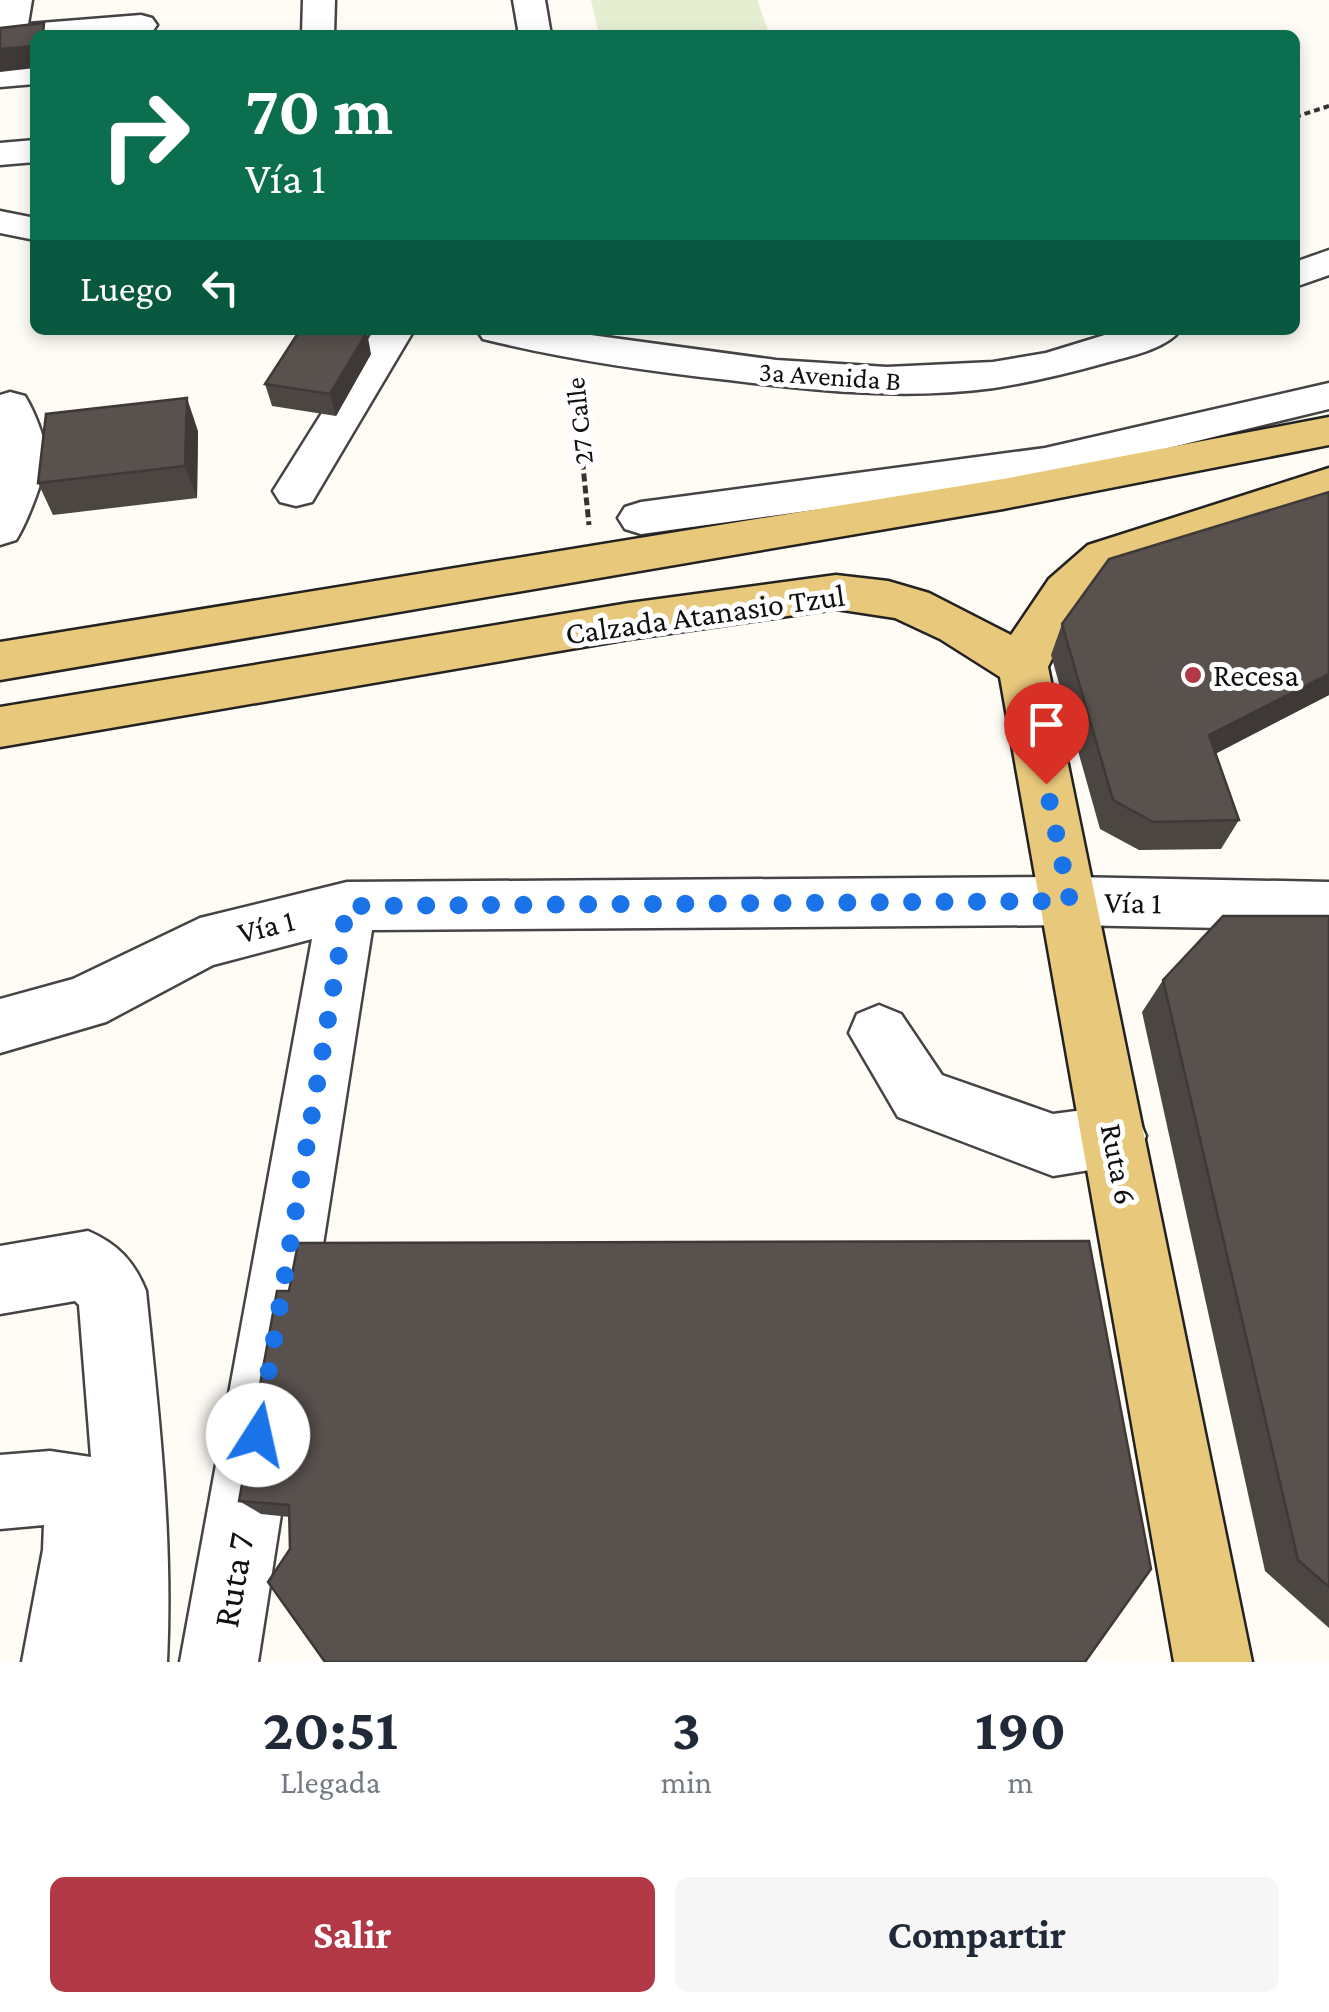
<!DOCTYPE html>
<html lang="es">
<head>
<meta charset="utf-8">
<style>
  :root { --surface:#fff; --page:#f6f6f7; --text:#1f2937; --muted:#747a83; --accent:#b13844 }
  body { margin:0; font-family:"Crimson Pro",serif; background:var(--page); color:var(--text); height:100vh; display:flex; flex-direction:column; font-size:38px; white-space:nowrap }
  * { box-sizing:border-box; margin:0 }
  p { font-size:32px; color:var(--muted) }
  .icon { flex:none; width:55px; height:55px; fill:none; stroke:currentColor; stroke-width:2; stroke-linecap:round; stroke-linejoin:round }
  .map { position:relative; height:1662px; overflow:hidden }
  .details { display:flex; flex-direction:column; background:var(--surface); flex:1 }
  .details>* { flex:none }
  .banner { position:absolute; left:30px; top:30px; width:1270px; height:305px; border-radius:15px; box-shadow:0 5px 15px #0003; background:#0b6e4f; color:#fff; overflow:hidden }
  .pin { position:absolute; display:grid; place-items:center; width:85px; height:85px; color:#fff; margin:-102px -42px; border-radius:50% 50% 50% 0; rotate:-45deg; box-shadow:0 0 10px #0007 }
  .pin .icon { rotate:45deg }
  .me { position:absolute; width:110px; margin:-55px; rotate:10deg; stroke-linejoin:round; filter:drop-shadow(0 0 8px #0008) }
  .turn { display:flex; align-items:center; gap:35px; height:210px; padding:0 50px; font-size:45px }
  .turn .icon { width:130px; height:130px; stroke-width:2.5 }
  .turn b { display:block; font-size:70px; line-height:85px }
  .then { display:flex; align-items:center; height:95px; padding:0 50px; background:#0003; gap:20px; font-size:38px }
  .eta { display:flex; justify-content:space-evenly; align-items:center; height:170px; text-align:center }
  .eta b { font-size:60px; font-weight:700; line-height:70px }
  .action { display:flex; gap:20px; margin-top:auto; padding:20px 50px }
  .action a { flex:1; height:115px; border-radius:15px; background:var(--accent); color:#fff; font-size:40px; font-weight:700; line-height:115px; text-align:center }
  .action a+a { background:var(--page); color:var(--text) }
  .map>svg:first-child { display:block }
</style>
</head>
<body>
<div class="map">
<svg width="1329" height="1662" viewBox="0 0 1329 1662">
  <rect width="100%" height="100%" fill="#fefcf5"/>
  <path fill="#e6eed2" d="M591 0H757L770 35H599Z"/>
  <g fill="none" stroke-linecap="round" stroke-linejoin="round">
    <g stroke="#444" stroke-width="5">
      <g id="minor">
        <path d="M0 0H32L28 24 141 15 152 18 157 25 152 32 141 35H35V42L17 44 0 38Z"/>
        <path d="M303 0H335L334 35H302Z"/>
        <path d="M513 0H545L551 35H519Z"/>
        <path d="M35 64V84L0 87V67Z"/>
        <path d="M35 140V162L0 165V143Z"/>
        <path d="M0 211 35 218V240L0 233Z"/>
        <path d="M1329 250V275L1295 287V262Z"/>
        <path d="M374 330H414L312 502 296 506 280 502 273 491Z"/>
        <path d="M477 330H554L776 360 887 367 993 362 1046 353 1121 330H1180C1167 349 1127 357 1105 363 1069 373 1032 382 994 388 907 400 817 391 729 380 646 371 564 359 483 339Z"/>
        <path d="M1329 383V409L1045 478 641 534 625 529 618 518 625 507 641 502 1045 448Z"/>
        <path d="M10 392 25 396C34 411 46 439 46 457 46 475 26 525 16 540L0 545V395Z"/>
        <path d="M1070 877 1329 882V930L1070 925 372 930 258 1662H180L312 939 213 965 106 1022 0 1053V999L73 979 200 918 347 882Z"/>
        <path d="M879 1005 901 1014 942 1075 1053 1114 1114 1106 1137 1115 1146 1136 1137 1157 1114 1166 1053 1176 898 1117 849 1033 857 1014Z"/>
        <path d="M88 1231C118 1244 134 1261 146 1291 159 1417 173 1535 167 1662H22L43 1550 44 1525 0 1529V1455L50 1451 91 1457 79 1305 75 1301 0 1314V1246Z"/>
      </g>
    </g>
    <g stroke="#222" stroke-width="5">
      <g id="major">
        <path d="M1329 417V445L1003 509 0 680V642L1003 479Z"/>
        <path d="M1329 468V499L1122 569 1072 617 1048 667 1252 1662H1174L1000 677 940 639 895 618 836 609 629 639 0 747V707L629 603 836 575 888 581 929 593 1011 635 1049 579 1088 545Z"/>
      </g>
    </g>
    <path stroke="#333" stroke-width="4" stroke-dasharray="6 4" stroke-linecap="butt" d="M1295 117 1329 106"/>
    <path stroke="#333" stroke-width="5" stroke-dasharray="8 4" stroke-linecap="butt" d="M574 378 589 525"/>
    <use href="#minor" fill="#fff" fill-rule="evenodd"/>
    <use href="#major" fill="#e8c87b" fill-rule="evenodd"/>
  </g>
  <g fill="#4c4643">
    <path d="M371 354 336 416 272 406 265 384Z"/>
    <path d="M198 431 197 498 53 515 38 483Z"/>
    <path d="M1062 624 1329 695 1216 753 1239 820 1221 849 1139 850 1100 829 1051 655Z"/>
    <path d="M1329 916V1628L1265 1571 1142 1012 1163 980Z"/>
    <path d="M277 1291 1085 1662 290 1549V1517L261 1514 239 1501Z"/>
  </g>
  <g fill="#3e3937">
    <path d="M35 46V68L0 72V49Z"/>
    <path d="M367 332 371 354 336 416 330 394Z"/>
    <path d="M187 398 198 431 197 498 185 466Z"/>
    <path d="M1329 674V695L1194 765 1209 735Z"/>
  </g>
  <g fill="#58514e" stroke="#3e3937" stroke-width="2.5">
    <path d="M44 23 43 35H35V46L0 49V28Z"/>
    <path d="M300 330H355L367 332 330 394 265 384Z"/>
    <path d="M187 398 185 466 38 483 46 414Z"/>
    <path d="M1329 492V674L1209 735 1239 820 1153 822 1113 800 1062 624 1109 559Z"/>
    <path d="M1223 916H1329V1587L1298 1560 1163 980Z"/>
    <path d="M1089 1241 1151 1569 1085 1662H325L268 1582 290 1549 289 1505 239 1501 277 1291H289L298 1243Z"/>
  </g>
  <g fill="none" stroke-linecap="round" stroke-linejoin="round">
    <path stroke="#1a73e8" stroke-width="18" stroke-dasharray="0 32.4" d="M258 1435 347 906 1070 901 1046 784"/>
  </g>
  <circle fill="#b13844" stroke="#fff" stroke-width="4" cx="1193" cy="675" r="10"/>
  <g text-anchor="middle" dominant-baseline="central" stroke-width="10" stroke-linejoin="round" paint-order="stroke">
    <g font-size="28" fill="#111" stroke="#fff">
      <text transform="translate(830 376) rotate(4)">3a Avenida B</text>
      <text transform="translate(579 421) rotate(-96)">27 Calle</text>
    </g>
    <g font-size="32" fill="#111" stroke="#fff">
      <text transform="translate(705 614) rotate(-8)">Calzada Atanasio Tzul</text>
      <text transform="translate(1133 902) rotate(1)">Vía 1</text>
      <text transform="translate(266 926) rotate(-14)">Vía 1</text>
      <text transform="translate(1119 1164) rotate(79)">Ruta 6</text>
    </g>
    <g font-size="32" fill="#111" stroke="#fff" text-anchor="start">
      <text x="1213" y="675">Recesa</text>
    </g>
    <g font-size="38" fill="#111" stroke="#fff">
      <text transform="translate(233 1580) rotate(-80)">Ruta 7</text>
    </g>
  </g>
</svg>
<div class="pin" style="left:1046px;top:784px;background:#d93025"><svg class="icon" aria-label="arrive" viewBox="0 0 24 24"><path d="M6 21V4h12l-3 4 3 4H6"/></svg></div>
<svg class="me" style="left:258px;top:1435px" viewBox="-20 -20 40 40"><circle r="19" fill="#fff"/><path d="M0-13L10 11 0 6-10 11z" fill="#1a73e8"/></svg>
<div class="banner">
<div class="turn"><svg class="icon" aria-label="right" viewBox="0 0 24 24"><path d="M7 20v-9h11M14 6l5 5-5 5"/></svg><div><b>70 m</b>Vía 1</div></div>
<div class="then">Luego<svg class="icon" aria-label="left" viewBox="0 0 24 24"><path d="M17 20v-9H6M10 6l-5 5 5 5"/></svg></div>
</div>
</div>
<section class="details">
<div class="eta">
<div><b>20:51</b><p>Llegada</p></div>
<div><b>3</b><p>min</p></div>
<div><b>190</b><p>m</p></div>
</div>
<div class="action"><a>Salir</a><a>Compartir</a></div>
</section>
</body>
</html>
